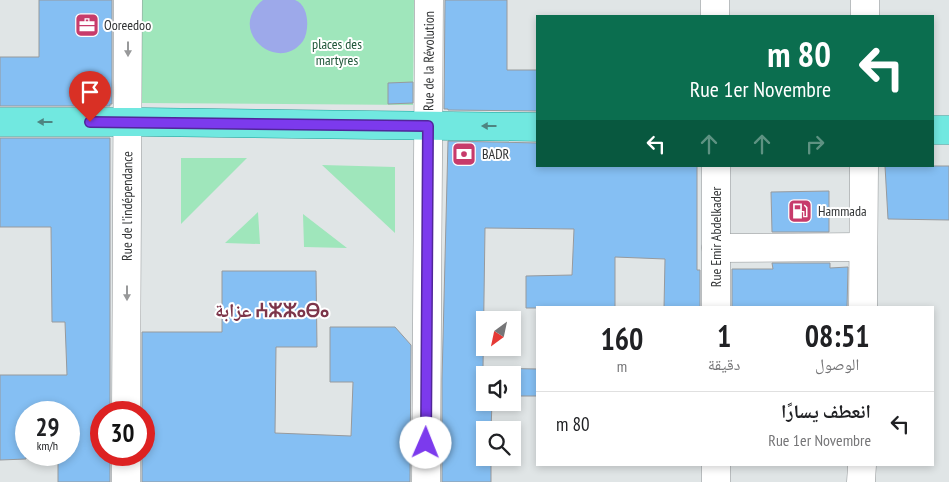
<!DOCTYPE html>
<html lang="ar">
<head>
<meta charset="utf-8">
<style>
  :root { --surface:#fff; --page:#f2f2f2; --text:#202124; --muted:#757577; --line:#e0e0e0 }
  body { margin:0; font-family:"PT Sans Narrow","Noto Naskh Arabic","Noto Sans Tifinagh",sans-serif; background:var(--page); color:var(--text); direction:rtl; height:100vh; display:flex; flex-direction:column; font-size:19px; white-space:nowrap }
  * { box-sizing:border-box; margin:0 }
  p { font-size:16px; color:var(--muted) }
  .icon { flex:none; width:28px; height:28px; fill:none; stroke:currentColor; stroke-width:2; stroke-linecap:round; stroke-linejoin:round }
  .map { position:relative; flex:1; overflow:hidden; direction:ltr }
  .details { position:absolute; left:536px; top:306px; width:398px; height:160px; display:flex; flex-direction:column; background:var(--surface); border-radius:0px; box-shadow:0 2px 8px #0003; direction:rtl }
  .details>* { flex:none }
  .hud { position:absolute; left:536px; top:15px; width:398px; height:152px; border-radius:0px; box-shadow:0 2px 8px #0003; direction:rtl; background:#0b6e4f; color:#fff; overflow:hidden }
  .needle { width:32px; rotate:213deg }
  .fabs { position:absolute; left:476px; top:311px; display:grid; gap:10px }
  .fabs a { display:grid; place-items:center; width:45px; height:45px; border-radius:0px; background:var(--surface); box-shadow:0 2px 8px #0003; font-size:25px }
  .speed { position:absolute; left:15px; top:401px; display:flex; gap:10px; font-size:25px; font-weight:700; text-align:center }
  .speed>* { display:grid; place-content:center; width:65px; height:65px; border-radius:50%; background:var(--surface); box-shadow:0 2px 8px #0003; line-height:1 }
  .speed small { font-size:12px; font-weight:400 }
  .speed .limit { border:8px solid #d22; background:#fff; color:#111 }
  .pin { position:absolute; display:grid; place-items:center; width:42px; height:42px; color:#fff; margin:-51px -21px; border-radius:50% 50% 50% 0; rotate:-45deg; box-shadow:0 0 5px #0007 }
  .pin .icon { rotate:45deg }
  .me { position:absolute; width:55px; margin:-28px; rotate:1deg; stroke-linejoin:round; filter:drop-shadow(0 0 4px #0008) }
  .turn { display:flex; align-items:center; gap:18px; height:105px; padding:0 20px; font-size:22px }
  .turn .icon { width:65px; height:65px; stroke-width:2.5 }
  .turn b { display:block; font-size:35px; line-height:42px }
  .lanes { display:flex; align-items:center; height:48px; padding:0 20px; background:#0003; justify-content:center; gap:25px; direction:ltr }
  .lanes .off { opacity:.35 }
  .eta { display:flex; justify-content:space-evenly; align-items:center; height:85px; text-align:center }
  .eta b { font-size:30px; font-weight:700; line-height:35px }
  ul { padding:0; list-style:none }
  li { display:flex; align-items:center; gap:15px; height:65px; padding:0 20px; border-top:1px solid var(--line) }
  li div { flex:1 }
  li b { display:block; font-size:19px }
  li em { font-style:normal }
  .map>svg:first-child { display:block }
</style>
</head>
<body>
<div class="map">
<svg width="949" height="482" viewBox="0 0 949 482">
  <rect width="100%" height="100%" fill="#e0e5e6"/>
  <g fill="#9fe6bb">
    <path d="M142 0H414L413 105 141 103Z"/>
    <path d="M181 158H247L181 224Z"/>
    <path d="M322 165 395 167V233Z"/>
    <path d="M258 212 260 244 225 243Z"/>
    <path d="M303 214 347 248 304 247Z"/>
  </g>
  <path fill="#9da9ea" d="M263 0C270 0 290 0 295 0 309 5 310 30 303 41 278 75 225 30 263 0Z"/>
  <g fill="#85bff3" stroke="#979a9d">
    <path d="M39 0H112V104H110V106H0V57H39Z"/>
    <path d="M445 0H507V70H538V111L448 110V109H444Z"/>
    <path d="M413 82V103L388 104V83Z"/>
    <path d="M0 138H110V412H101V455H110V482H58V455H69V412H26V459L0 460V375H67L65 322H52L51 227H0Z"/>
    <path d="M448 141 538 143V166H697V270H700V308H664L665 259 615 257V308H526V276L572 275 574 229 485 228 483 368 538 369V396H512V375H485V402H492L491 430H485V458H491V482H442V379Z"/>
    <path d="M885 166H949V220L888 219Z"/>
    <path d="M829 191V232H772L771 192Z"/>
    <path d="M772 263H830V268L848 267 847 308H732V269H773Z"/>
    <path d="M222 271H316L317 347H276L275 433 351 436 353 382H330V327H395L411 345 410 482H142V455H144V412H142V332H222Z"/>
  </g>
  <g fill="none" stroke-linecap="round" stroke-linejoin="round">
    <g stroke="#919597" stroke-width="29">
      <g id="street">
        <path d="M715 0V16"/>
        <path d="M865 16V0"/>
        <path d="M716 166V308"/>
        <path d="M716 248 863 247"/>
        <path d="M863 308 864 166"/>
        <path id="s1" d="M126 412 128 0"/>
        <path d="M126 455V482"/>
        <path id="s2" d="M426 482 429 0"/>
        <path d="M716 482V465"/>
        <path d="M861 482 862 465"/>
      </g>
    </g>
    <g stroke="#1e9e96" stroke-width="29">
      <g id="primary">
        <path d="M0 122H145L538 127"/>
        <path d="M932 130H949"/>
      </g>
    </g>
    <use href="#street" stroke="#fff" stroke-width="28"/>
    <use href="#primary" stroke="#71e8e0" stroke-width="28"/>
  </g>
  <defs><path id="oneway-solid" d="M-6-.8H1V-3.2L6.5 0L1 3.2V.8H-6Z" transform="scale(1.25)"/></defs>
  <g fill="#98999a">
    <use href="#oneway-solid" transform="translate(128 49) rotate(90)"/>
    <use href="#oneway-solid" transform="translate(127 293) rotate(90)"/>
  </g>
  <g fill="#4e8481">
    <use href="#oneway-solid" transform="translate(45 122) rotate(-180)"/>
    <use href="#oneway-solid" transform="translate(489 126) rotate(-180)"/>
  </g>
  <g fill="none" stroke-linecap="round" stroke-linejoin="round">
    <g stroke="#51269a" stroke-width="12">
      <path id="route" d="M90 122 428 126 426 443"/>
    </g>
    <use href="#route" stroke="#7c3aed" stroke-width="9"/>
  </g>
  <defs>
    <g id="office-square" transform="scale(1.25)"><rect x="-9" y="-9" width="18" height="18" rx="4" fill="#c73b6b" stroke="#fff"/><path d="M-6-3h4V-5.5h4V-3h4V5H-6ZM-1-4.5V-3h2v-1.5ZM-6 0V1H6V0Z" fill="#fff"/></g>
    <g id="bank-square" transform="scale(1.25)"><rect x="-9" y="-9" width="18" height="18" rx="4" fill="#c73b6b" stroke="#fff"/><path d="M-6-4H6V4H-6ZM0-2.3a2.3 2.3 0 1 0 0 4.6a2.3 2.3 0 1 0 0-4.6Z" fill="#fff"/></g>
    <g id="fuel-square" transform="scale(1.25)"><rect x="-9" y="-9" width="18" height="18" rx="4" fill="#c73b6b" stroke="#fff"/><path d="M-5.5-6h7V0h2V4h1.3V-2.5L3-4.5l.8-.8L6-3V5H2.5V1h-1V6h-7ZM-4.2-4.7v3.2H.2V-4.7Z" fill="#fff"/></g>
  </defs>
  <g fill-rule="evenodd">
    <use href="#office-square" x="87" y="25"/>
    <use href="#bank-square" x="464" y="154"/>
    <use href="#fuel-square" x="800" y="211"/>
  </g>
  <g text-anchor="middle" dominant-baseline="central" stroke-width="4" stroke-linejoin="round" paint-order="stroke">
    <g font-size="14" fill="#313334" stroke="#fff" text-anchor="start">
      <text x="104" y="25">Ooreedoo</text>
      <text x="482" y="154">BADR</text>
      <text x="818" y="211">Hammada</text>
    </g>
    <g font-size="14" fill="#1e5538" stroke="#fff">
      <text x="337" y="44">places des<tspan x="337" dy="16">martyres</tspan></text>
    </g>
    <g font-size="14" fill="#313334" stroke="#fff">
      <text stroke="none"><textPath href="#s2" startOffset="421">Rue de la Révolution</textPath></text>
      <text stroke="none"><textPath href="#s1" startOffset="206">Rue de l'indépendance</textPath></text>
      <text transform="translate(716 237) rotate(-90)">Rue Emir Abdelkader</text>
    </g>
    <g font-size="19" font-weight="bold" fill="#7c354a" stroke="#fff">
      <text x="272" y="310">عزابة ⵄⵣⵣⴰⴱⴰ</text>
    </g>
  </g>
</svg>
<div class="fabs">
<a><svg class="needle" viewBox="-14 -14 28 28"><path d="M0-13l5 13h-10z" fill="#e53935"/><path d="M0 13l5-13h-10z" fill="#757577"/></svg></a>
<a><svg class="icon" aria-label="sound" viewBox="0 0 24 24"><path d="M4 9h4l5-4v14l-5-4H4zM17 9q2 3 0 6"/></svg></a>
<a><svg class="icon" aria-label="search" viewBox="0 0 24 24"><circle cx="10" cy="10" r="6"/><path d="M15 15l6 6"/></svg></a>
</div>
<div class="speed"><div>29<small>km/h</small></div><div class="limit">30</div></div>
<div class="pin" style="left:90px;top:122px;background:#d93025"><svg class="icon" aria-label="arrive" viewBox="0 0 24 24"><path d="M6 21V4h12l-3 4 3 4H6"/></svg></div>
<svg class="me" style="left:426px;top:443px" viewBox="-20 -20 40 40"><circle r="19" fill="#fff"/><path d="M0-13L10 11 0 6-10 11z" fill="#7c3aed"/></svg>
<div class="hud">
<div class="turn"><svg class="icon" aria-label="left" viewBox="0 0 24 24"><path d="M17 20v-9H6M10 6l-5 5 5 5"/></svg><div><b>80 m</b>Rue 1er Novembre</div></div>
<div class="lanes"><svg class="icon" aria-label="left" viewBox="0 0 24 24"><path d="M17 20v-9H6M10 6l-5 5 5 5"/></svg><svg class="icon off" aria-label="ahead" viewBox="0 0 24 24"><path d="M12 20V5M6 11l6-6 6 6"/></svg><svg class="icon off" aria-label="ahead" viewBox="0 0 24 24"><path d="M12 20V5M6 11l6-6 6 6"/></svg><svg class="icon off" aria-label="right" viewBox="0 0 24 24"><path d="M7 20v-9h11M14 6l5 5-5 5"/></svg></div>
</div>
<section class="details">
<div class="eta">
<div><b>08:51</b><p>الوصول</p></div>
<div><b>1</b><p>دقيقة</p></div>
<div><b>160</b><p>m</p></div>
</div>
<ul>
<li><svg class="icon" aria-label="left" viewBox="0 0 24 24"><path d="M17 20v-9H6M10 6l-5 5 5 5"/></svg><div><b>انعطف يسارًا</b><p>Rue 1er Novembre</p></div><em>80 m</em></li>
</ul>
</section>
</div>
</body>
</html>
